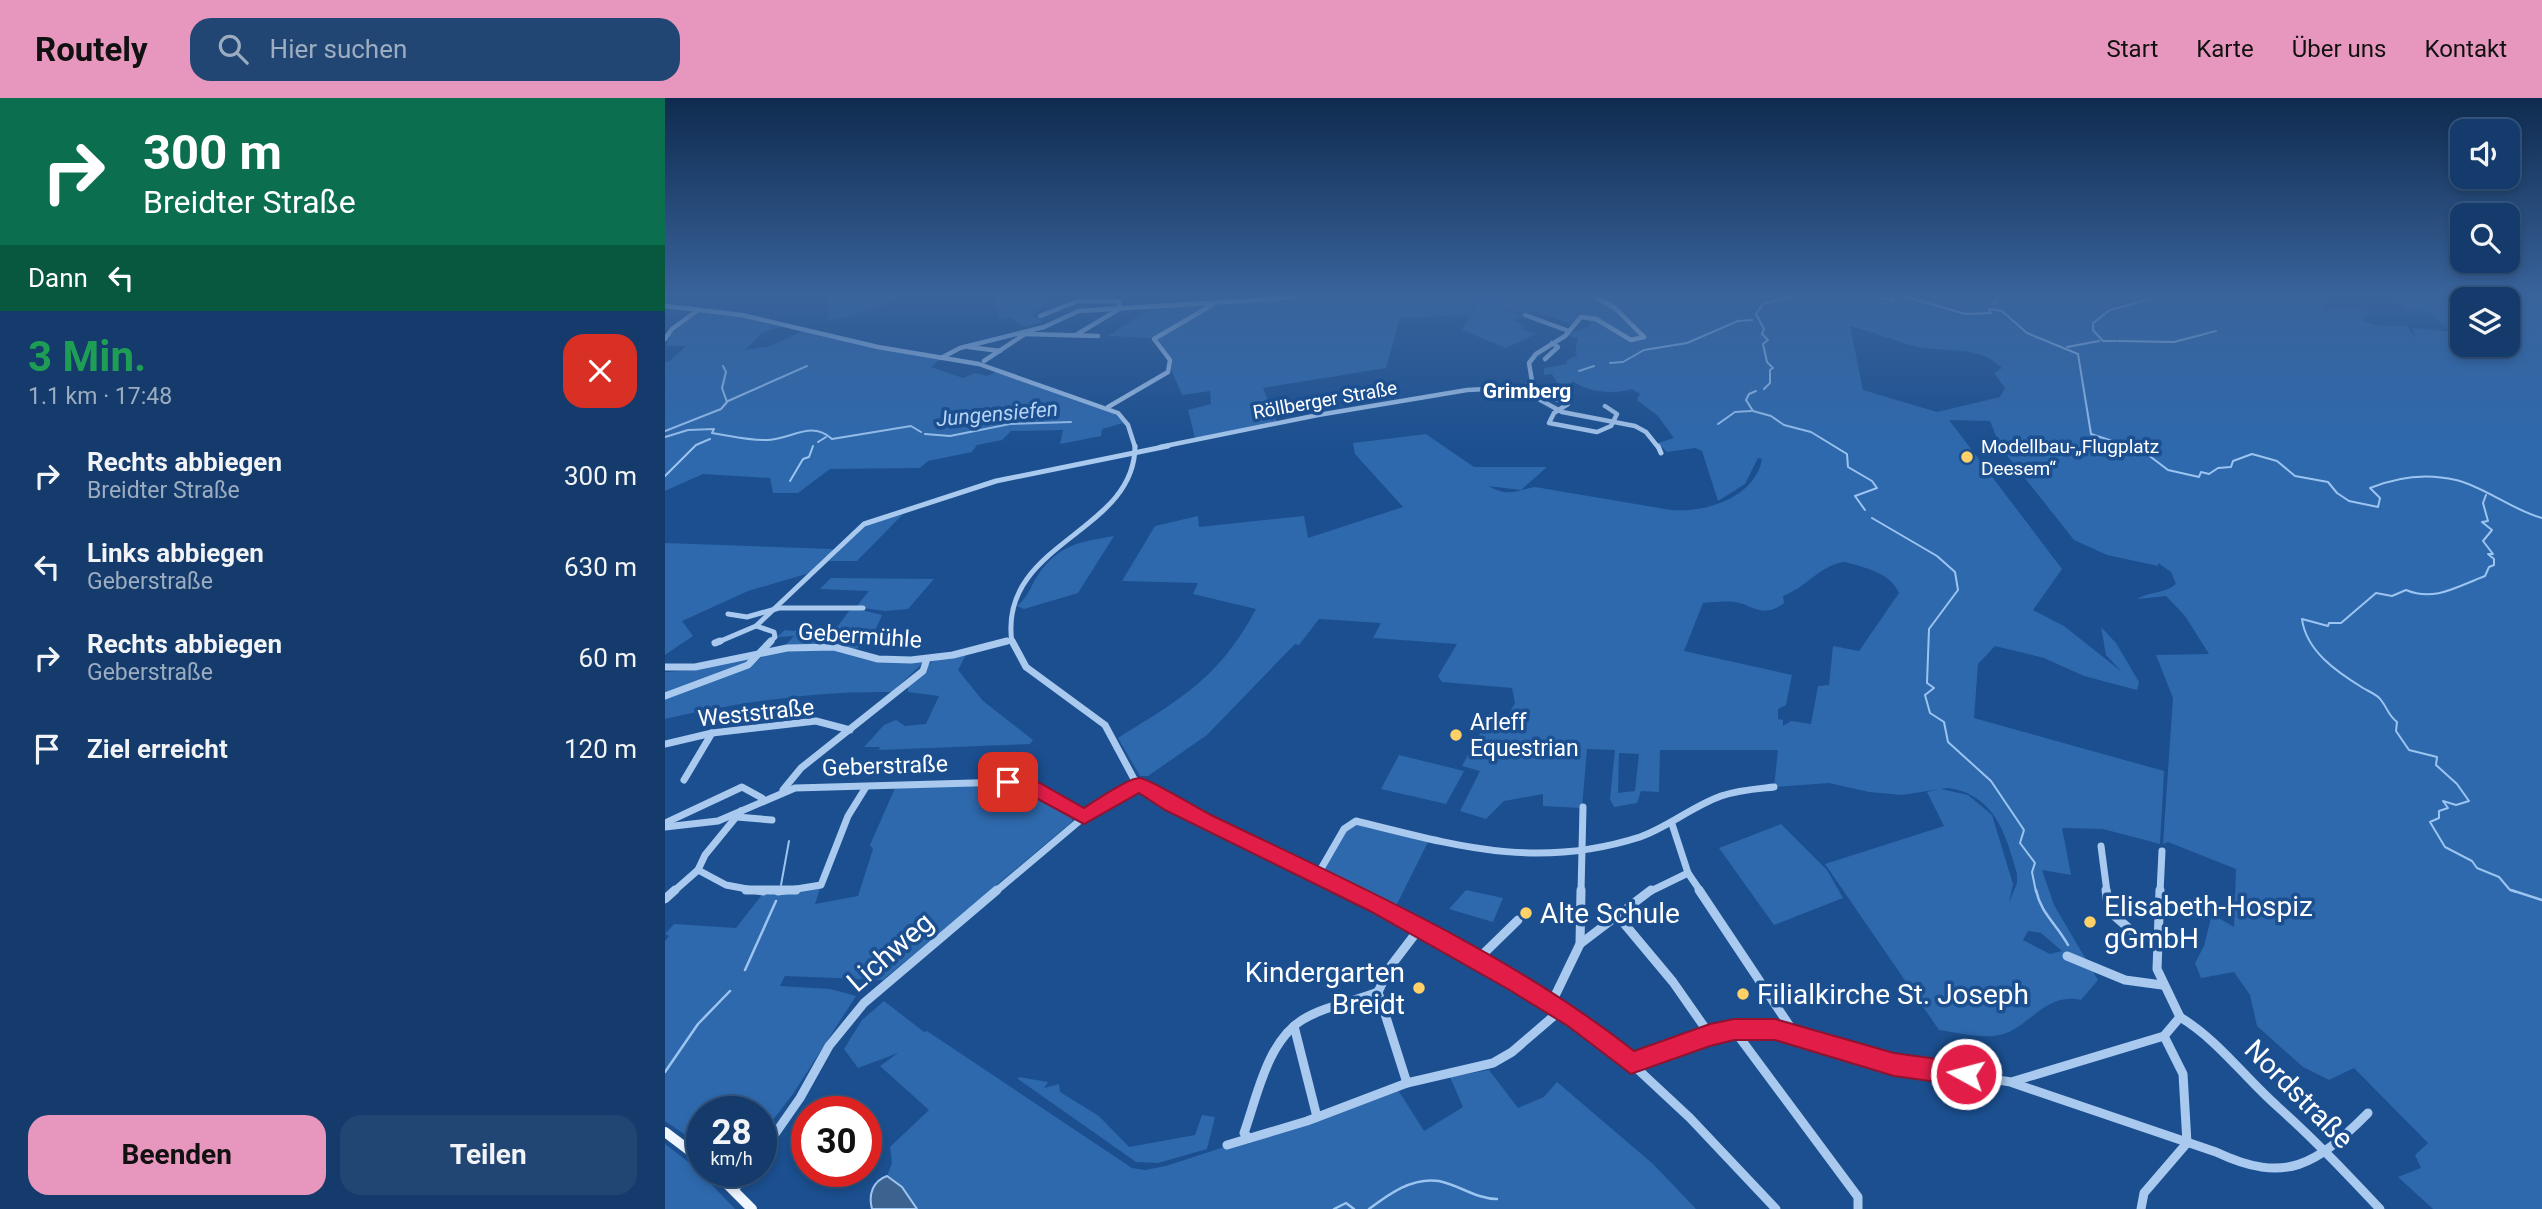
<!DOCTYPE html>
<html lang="de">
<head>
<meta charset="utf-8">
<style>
  :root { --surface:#143b6b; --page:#214673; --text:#f1f3f6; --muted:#9dadc1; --line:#33557e; --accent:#e797bd }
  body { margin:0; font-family:Roboto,sans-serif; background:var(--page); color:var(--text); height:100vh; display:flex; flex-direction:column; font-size:26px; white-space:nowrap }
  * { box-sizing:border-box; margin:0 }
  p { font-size:23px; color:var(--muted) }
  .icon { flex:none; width:38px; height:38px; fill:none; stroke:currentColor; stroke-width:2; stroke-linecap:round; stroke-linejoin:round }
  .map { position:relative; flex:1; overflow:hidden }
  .sheet { display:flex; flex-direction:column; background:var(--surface); width:665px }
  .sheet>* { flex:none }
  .hud { background:#0b6e4f; color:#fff; overflow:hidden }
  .fabs { position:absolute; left:1785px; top:21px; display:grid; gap:14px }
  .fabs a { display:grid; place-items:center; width:70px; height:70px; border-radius:14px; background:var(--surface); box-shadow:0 4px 10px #0003,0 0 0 2px var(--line); font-size:35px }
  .speed { position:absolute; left:21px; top:998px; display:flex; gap:14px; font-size:35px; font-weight:700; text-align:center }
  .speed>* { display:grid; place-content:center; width:91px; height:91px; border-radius:50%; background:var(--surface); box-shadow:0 4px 10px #0003,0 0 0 2px var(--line); line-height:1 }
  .speed small { font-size:18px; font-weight:400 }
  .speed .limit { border:10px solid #d22; background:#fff; color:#111 }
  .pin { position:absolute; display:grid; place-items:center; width:60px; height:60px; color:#fff; margin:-30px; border-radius:14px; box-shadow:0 4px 10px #0006 }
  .me { position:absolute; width:77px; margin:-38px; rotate:277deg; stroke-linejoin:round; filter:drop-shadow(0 0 5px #0008) }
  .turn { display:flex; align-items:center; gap:24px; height:147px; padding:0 28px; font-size:32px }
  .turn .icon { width:91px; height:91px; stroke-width:2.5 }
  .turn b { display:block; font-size:49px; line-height:60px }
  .then { display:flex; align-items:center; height:66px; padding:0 28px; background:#0003; gap:14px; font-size:26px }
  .round { display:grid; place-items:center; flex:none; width:74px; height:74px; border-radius:21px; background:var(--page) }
  .overview { display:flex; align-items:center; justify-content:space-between; height:119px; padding:0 28px }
  h1 { font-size:42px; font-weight:700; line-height:52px; color:#1e9e55 }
  .action { display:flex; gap:14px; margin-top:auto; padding:14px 28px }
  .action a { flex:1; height:80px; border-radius:21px; background:var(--accent); color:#111; font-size:28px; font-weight:700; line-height:80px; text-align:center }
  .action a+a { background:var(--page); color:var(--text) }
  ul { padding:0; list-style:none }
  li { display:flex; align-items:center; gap:21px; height:91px; padding:0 28px }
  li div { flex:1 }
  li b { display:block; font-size:26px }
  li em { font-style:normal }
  header { display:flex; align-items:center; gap:42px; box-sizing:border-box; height:98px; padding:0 35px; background:var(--accent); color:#111 }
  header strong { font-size:33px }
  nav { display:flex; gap:38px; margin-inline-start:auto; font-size:24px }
  .search { width:490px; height:63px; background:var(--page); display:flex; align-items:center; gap:18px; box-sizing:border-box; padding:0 24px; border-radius:21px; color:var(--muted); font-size:26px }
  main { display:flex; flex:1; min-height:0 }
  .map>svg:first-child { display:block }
</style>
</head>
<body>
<header>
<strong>Routely</strong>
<div class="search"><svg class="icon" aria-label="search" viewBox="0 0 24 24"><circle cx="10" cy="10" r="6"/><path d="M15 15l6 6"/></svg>Hier suchen</div>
<nav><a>Start</a><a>Karte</a><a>Über uns</a><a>Kontakt</a></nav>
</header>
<main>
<section class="sheet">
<div class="hud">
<div class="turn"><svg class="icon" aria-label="right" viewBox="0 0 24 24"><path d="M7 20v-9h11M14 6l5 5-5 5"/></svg><div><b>300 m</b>Breidter Straße</div></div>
<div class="then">Dann<svg class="icon" aria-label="left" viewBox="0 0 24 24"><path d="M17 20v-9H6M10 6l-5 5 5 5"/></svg></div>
</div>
<div class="overview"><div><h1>3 Min.</h1><p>1.1 km · 17:48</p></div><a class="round" style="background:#d93025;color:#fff"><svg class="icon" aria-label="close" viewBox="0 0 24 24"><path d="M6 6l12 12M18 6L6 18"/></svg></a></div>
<ul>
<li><svg class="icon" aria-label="right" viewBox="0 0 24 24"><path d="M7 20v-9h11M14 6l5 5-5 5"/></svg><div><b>Rechts abbiegen</b><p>Breidter Straße</p></div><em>300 m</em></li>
<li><svg class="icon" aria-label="left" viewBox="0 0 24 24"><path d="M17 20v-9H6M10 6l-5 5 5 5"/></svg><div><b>Links abbiegen</b><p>Geberstraße</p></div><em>630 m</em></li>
<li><svg class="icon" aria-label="right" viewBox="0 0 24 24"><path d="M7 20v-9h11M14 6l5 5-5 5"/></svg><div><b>Rechts abbiegen</b><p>Geberstraße</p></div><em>60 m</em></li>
<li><svg class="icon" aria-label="arrive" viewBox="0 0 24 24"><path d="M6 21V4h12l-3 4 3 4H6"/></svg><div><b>Ziel erreicht</b></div><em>120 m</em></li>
</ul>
<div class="action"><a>Beenden</a><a>Teilen</a></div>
</section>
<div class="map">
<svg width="1877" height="1111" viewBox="0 0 1877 1111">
  <rect width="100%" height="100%" fill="#1b4f8f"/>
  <g fill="#2e69ad" fill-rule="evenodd">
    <path d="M161 196H240L204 213 164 223Z"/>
    <path d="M316 196H395L387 198 368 218 379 223 359 229 346 220 334 222 329 199Z"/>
    <path d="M633 196H1660L1666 201 1656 210C1672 215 1687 209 1704 213L1697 222 1714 228H1742L1752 242 1747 230 1786 234 1763 213 1742 212 1725 196H1877V1111H1768L1733 1079 1756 1070 1750 1057 1763 1045 1689 970 1664 982 1638 969 1592 928 1585 897 1569 874 1536 880 1530 865 1539 848 1547 816 1569 829 1571 771 1503 744 1498 746 1508 600 1491 557 1544 556 1520 518 1501 498 1472 501C1485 493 1499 496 1511 486L1506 474 1493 465V468L1442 457 1409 442 1336 350 1325 323 1284 322 1397 471 1368 512 1399 528 1457 574 1441 557 1436 529 1451 545 1474 584 1472 592 1419 578 1379 560 1330 548 1313 566 1309 620 1499 673 1495 746 1438 731 1397 730 1406 777 1377 772 1389 807 1433 882 1416 902C1384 895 1370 921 1344 934 1323 943 1295 935 1274 932L1160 766 1279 728 1262 694 1275 691 1237 697 1204 694 1164 685 1109 689 1113 652H995L994 694 976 693 972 705 949 709 945 701 950 652 922 651 917 710 878 708V696L839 703 821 721 795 713 815 673 797 668 822 623 839 625 850 605 847 590 777 584 773 578 792 546 708 540 716 525 654 521 634 547 630 546 542 637 483 678H475L453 640C517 600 554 580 591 511L528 496 533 485 457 483 490 428 533 418 534 429 639 418 643 440 738 409 690 356 688 345 761 336 809 369H882L856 392 823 388C845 399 849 393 870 389L1006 412C1040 415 1090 400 1097 361L1093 360 1080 386 1053 403 1037 353 1030 350 1002 354 993 345 1009 340 993 318 972 302 975 296 967 291C950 297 921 294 908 283L898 295 887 276 879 277V270L902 266 901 263 913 257 910 256 913 240 901 237 923 229 926 224 915 219 905 226 869 213 861 217 813 201H809L812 202 803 217 735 220 721 270 598 290 612 324 530 340 523 312 546 306 545 293 517 297 506 271 507 263 492 243 493 239 551 207 619 200ZM1797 201H1843V247H1797ZM1185 228C1206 233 1227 242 1248 248 1280 256 1311 245 1337 270L1329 275 1340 290 1335 299 1272 314 1198 292ZM1180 464C1199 469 1226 475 1234 495L1194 553 1168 548 1164 587 1153 588 1146 626 1126 623 1118 628V622L1113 621V611L1121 607 1127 577 1019 553 1038 505C1050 504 1066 502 1078 506 1095 513 1103 517 1119 505L1118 498C1139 491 1158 465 1180 464ZM954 655 974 656 970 693 953 695ZM1284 690C1330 697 1341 737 1352 776V785L1344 805 1348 786 1327 717 1303 697 1276 691ZM1363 833 1376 835 1397 853 1385 856 1358 842Z"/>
    <path d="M814 202 859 218 849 223 860 228 856 231 871 236 841 250 797 232Z"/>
    <path d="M545 207 487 240 443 238 484 211Z"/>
    <path d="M34 212 75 218 115 229 97 235 80 252 106 248 138 233 275 261 266 269 298 280 310 275 322 278 331 274 449 315 458 325 437 331 436 338 395 346 398 332 346 333 337 342 312 347 307 354 263 363 255 370 165 371 133 395H108L105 380 38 376 0 393V264L5 263 21 248H1L5 237Z"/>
    <path d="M242 412 192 463H164L201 427Z"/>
    <path d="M449 438 413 495 359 511 352 508C364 498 365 489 373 477 394 446 415 444 449 438Z"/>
    <path d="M0 445 167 451 168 453 148 474 83 493 17 523 28 538 0 557Z"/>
    <path d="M166 480 269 481 243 511 220 513 191 509 204 493 155 491Z"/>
    <path d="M193 511 217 517C209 535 207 544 188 552L117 551 129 538 112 539 120 532 128 533 143 528H173L184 513Z"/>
    <path d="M133 552H167L259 564 227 594C150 593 75 604 0 621V574L30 572 83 558 86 568 100 556Z"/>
    <path d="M302 555 293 572 318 603 368 642 365 646 214 652 215 649H199L219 627 231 622 240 628 261 626 274 598 243 594V589L267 563Z"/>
    <path d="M734 657 799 673 781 706 716 691Z"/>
    <path d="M343 687 364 693 406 717 408 723 218 882 120 878 115 888 165 891 191 898 128 996 97 1036 114 1035 96 1058V1013H37V1048L0 1023V843L4 838 0 836 9 826 71 830 96 798 156 787 150 806 193 798 208 751 205 747 230 690Z"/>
    <path d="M693 725 764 742 731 808 659 771 681 732Z"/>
    <path d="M1116 726 1162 772 1178 800 1109 827 1054 750Z"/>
    <path d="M801 792 838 800 828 824 784 811Z"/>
    <path d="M219 903 259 934 262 933 467 1070 480 1072 501 1068 733 992 759 1033 798 1009 785 979 824 972 853 1010 879 999 892 984 988 1066 1031 1111H252L237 1089 222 1078 227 1065 225 1049 264 1012 215 968 233 955 193 970 179 951 197 922Z"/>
    <path d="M354 979 383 984 379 990 394 986 395 994 434 1018 464 1049 530 1037 537 1017 550 1019 542 1051 493 1065 471 1064 353 981Z"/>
    <path d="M0 1046 30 1069 70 1111H0Z"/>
  </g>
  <path fill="#3c6290" stroke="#9cc4f0" stroke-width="2" d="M222 1078 237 1089 252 1111H207C203 1096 208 1083 222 1078Z"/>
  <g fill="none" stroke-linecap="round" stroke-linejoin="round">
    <g stroke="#9cc4f0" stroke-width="2">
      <path d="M1130 196H1201L1229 203 1224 197H1233L1301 216 1326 215 1324 211 1337 213 1362 235 1413 256 1426 336 1478 353 1503 372 1534 379 1536 374 1544 376 1553 370 1566 369 1568 363 1587 356 1612 363 1630 378 1663 384 1672 395 1684 403 1713 409 1715 400 1705 390C1732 379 1762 375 1791 382 1820 389 1847 412 1877 420"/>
      <path d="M1329 196 1332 200 1329 205"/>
      <path d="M1451 243H1438L1428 232V225L1445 212 1482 202 1484 196"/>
      <path d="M1453 243 1509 244 1551 233"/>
      <path d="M1402 249 1434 243"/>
      <path d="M945 265 958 264 979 252 1022 245 1073 223 1087 222"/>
      <path d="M914 273 929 268"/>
      <path d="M1099 291 1105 285V272L1108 270 1102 264 1098 246 1103 242 1097 236 1099 231 1091 216 1098 206 1130 197"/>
      <path d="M1091 293 1084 296 1081 302 1088 313 1106 318 1119 327 1146 334 1182 356 1183 369 1207 383 1212 390 1190 398 1200 412"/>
      <path d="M63 303 142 268"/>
      <path d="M1053 326 1070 314 1086 313"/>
      <path d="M0 333 56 311 62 304 57 290 61 274 58 268"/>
      <path d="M260 336 285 338 345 326 406 324"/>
      <path d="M0 339 23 332 49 331 47 335C66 338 85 343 103 342 127 341 146 322 167 341L246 328 256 334"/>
      <path d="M153 344 161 339"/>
      <path d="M0 378 31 347 45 341"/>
      <path d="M125 383 138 361 144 359 148 348"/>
      <path d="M1821 397 1818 405 1823 423 1817 424 1827 432 1818 443 1828 456H1823L1829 461V467L1824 469 1820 478C1793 488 1770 504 1741 492L1727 498 1711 495 1676 525H1664L1663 528 1637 521C1641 553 1672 574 1698 590 1703 593 1713 597 1716 602 1723 611 1723 617 1732 624L1731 633 1744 652 1772 659 1771 667 1792 686 1804 703 1791 707 1778 703 1783 710 1774 713V720L1765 724 1780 749 1807 763 1812 770 1834 779 1845 792 1851 794"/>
      <path d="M1207 420 1272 458 1290 474 1293 492 1264 531 1262 585 1269 590 1260 597 1265 615 1279 624 1283 644 1326 683 1359 732 1355 745 1370 765 1367 774 1371 794"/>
      <path d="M116 787 124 743"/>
    </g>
    <g stroke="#9cc4f0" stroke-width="2.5">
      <path d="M1371 792C1376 816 1391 825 1403 847"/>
      <path d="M1846 792 1877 802"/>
      <path d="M80 872 111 803"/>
      <path d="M0 974 33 926 65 893"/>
      <path d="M669 1111 681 1105 689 1111"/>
      <path d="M704 1111C724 1096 747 1079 774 1083 794 1087 811 1101 832 1101"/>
    </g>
    <g stroke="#a9c9ee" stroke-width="4.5">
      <path d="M0 208 77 217 213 249 314 266 453 315 463 327 470 349"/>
      <path d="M860 217 901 232"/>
      <path d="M375 218 413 203H454V211"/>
      <path d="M361 236 433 238"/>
      <path d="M411 237 454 211"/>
      <path d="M0 241 7 231 33 212"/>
      <path d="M304 249 335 253"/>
      <path d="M276 260 295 250 379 229 414 213 621 200 632 196"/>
      <path d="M880 261 893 249 887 245"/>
      <path d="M319 263 360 236"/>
      <path d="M860 289 867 283 864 265 871 256 900 238 916 219 931 221 966 242 979 239 950 210 924 196"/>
      <path d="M860 289 859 293 897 314 970 328 981 334 993 349"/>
      <path d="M443 309 503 274 505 262 489 241 547 207"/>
      <path d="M495 349 653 317 802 292 860 289 903 306 889 315 884 325 932 334 946 328 952 316 940 308"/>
    </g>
    <g stroke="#a9c9ee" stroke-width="5">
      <path d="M993 348 996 355"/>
      <path d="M63 516 82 519 114 510H198"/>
      <path d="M91 528 109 534 110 539 104 545"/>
      <path d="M51 545 91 528 199 426 331 383 503 348"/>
      <path d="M335 545 346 542"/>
      <path d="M347 545C332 444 470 436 470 348"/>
    </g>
    <g stroke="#a9c9ee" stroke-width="7">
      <path d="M347 543 361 569 440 627 469 681 494 700 685 794"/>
      <path d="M50 545 55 543"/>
      <path d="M0 569H30L122 550 169 549 213 561 246 562 288 557 342 543"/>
      <path d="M0 598 83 567 106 543"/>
      <path d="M0 646 47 635 151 623 185 632"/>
      <path d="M19 682 47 635"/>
      <path d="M118 692 136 670 258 573 262 561"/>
      <path d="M76 713 40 757 33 772 61 787 98 794"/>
      <path d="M72 719 107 722"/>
      <path d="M0 725 77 689 97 700"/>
      <path d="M1007 726 1023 775 1036 794"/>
      <path d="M0 729 53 723 130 690 343 684 367 689 419 719"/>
      <path d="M1436 748 1442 794"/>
      <path d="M653 776 679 731 691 723C792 748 872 772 975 739 1003 729 1028 708 1056 698 1074 692 1091 691 1109 689"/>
      <path d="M8 794 33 772"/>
      <path d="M113 794 156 787 183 718 201 689"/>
      <path d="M330 794 419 719 475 686"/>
      <path d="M916 794 918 709"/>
      <path d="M984 794 1023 775"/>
      <path d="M1495 794 1497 753"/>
    </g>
    <g stroke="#a9c9ee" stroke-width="9">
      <path d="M81 792H131"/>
      <path d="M682 792 887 904 966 965 1025 1020 1111 1111"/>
      <path d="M1034 792 1130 936"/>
      <path d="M1441 792 1444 813 1476 841 1493 847"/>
      <path d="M1495 792 1492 871 1515 919"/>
      <path d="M0 801 10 792"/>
      <path d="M952 817 1008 884 1045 937"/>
      <path d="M915 846 986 792"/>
      <path d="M1402 858 1460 882 1497 887"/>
      <path d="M812 862 853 822"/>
      <path d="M887 904 915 846 916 792"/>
      <path d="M1515 919C1554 943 1579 979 1613 1009 1649 1041 1682 1076 1715 1111"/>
      <path d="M629 928 652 1019"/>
      <path d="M1069 932 1193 1099V1111"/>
      <path d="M966 965 1045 937 1069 932H1110L1229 966 1346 984 1499 938 1515 919"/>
      <path d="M742 985 713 894 725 869 754 831"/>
      <path d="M1348 985 1551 1054C1621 1087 1651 1067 1703 1015"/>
      <path d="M584 1040 579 1035C592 999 602 944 637 922 660 908 688 904 713 894"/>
      <path d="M562 1047 642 1023 742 985 828 965 847 954 897 911"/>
      <path d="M96 1056 135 1000 164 948 199 905 332 792"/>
      <path d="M69 1092 84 1073"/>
      <path d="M1476 1111 1479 1095 1522 1045 1518 976 1499 938"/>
    </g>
    <g stroke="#f0f6ff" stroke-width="10">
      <path d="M0 1034 37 1062"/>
      <path d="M49 1073 87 1111"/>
    </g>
  </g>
  <linearGradient id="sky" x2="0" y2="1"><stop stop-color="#0f2b4f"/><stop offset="0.56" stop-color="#39639b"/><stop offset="1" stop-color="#39639b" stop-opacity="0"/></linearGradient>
  <rect width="1877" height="351" fill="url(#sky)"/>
  <path fill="#e11d48" stroke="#92132f" stroke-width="2" d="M343 677 373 684 419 710C430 703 464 679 475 680 483 680 534 711 546 717 691 787 842 853 969 953L1045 926 1069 921H1110L1229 955 1301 965 1309 968 1312 976 1309 984 1301 988 1229 978 1110 942H1069L1045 948 966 976 903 928 843 891 705 813 500 712 474 695 419 726 362 695 336 689 334 684Z"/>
  <g fill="#ffd166" stroke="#1b4f8f" stroke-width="2.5">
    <circle cx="1302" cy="359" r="7"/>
    <circle cx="791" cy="637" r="7"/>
    <circle cx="861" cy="815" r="7"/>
    <circle cx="1425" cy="824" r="7"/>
    <circle cx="754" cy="890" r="7"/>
    <circle cx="1078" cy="896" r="7"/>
  </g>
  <g text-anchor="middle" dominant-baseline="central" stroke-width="7" stroke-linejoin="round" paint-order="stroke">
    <g font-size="19" fill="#fff" stroke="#1b4f8f">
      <text transform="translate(660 302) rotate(-10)">Röllberger Straße</text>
    </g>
    <g font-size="19" fill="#fff" stroke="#1b4f8f" text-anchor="start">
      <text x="1316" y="348">Modellbau-„Flugplatz<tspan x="1316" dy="22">Deesem“</tspan></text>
    </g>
    <g font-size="21" font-weight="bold" fill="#fff" stroke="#1b4f8f">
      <text x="862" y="293">Grimberg</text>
    </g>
    <g font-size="21" font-style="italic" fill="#b5d3f5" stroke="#1b4f8f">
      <text transform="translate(332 316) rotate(-5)">Jungensiefen</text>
    </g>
    <g font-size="23" fill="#fff" stroke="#1b4f8f">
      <text transform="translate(195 538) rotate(4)">Gebermühle</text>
      <text transform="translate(91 615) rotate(-6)">Weststraße</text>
      <text transform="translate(220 668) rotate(-2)">Geberstraße</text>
    </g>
    <g font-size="23" fill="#fff" stroke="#1b4f8f" text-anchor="start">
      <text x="805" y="624">Arleff<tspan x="805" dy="26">Equestrian</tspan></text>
    </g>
    <g font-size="28" fill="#fff" stroke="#1b4f8f" text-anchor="start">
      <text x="1439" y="808">Elisabeth-Hospiz<tspan x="1439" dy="32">gGmbH</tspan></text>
      <text x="875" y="815">Alte Schule</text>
      <text x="740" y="874" text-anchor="end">Kindergarten<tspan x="740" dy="32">Breidt</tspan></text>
      <text x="1092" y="896">Filialkirche St. Joseph</text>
    </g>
    <g font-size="28" fill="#fff" stroke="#1b4f8f">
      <text transform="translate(225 854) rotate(-41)">Lichweg</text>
      <text transform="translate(1634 996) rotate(45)">Nordstraße</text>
    </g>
  </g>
</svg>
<div class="fabs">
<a><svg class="icon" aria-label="sound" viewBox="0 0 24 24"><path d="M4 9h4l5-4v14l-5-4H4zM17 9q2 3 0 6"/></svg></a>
<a><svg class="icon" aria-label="search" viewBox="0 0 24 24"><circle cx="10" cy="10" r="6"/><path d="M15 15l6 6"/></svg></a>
<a><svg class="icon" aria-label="layers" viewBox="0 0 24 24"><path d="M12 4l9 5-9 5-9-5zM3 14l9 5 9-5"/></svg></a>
</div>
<div class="speed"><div>28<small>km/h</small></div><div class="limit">30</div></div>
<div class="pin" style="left:343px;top:684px;background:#d93025"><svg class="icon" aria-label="arrive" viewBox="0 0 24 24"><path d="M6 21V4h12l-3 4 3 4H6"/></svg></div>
<svg class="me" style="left:1301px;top:976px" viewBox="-20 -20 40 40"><circle r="17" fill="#e11d48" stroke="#fff" stroke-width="3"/><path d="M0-11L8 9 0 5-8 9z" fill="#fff"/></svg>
</div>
</main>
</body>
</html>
